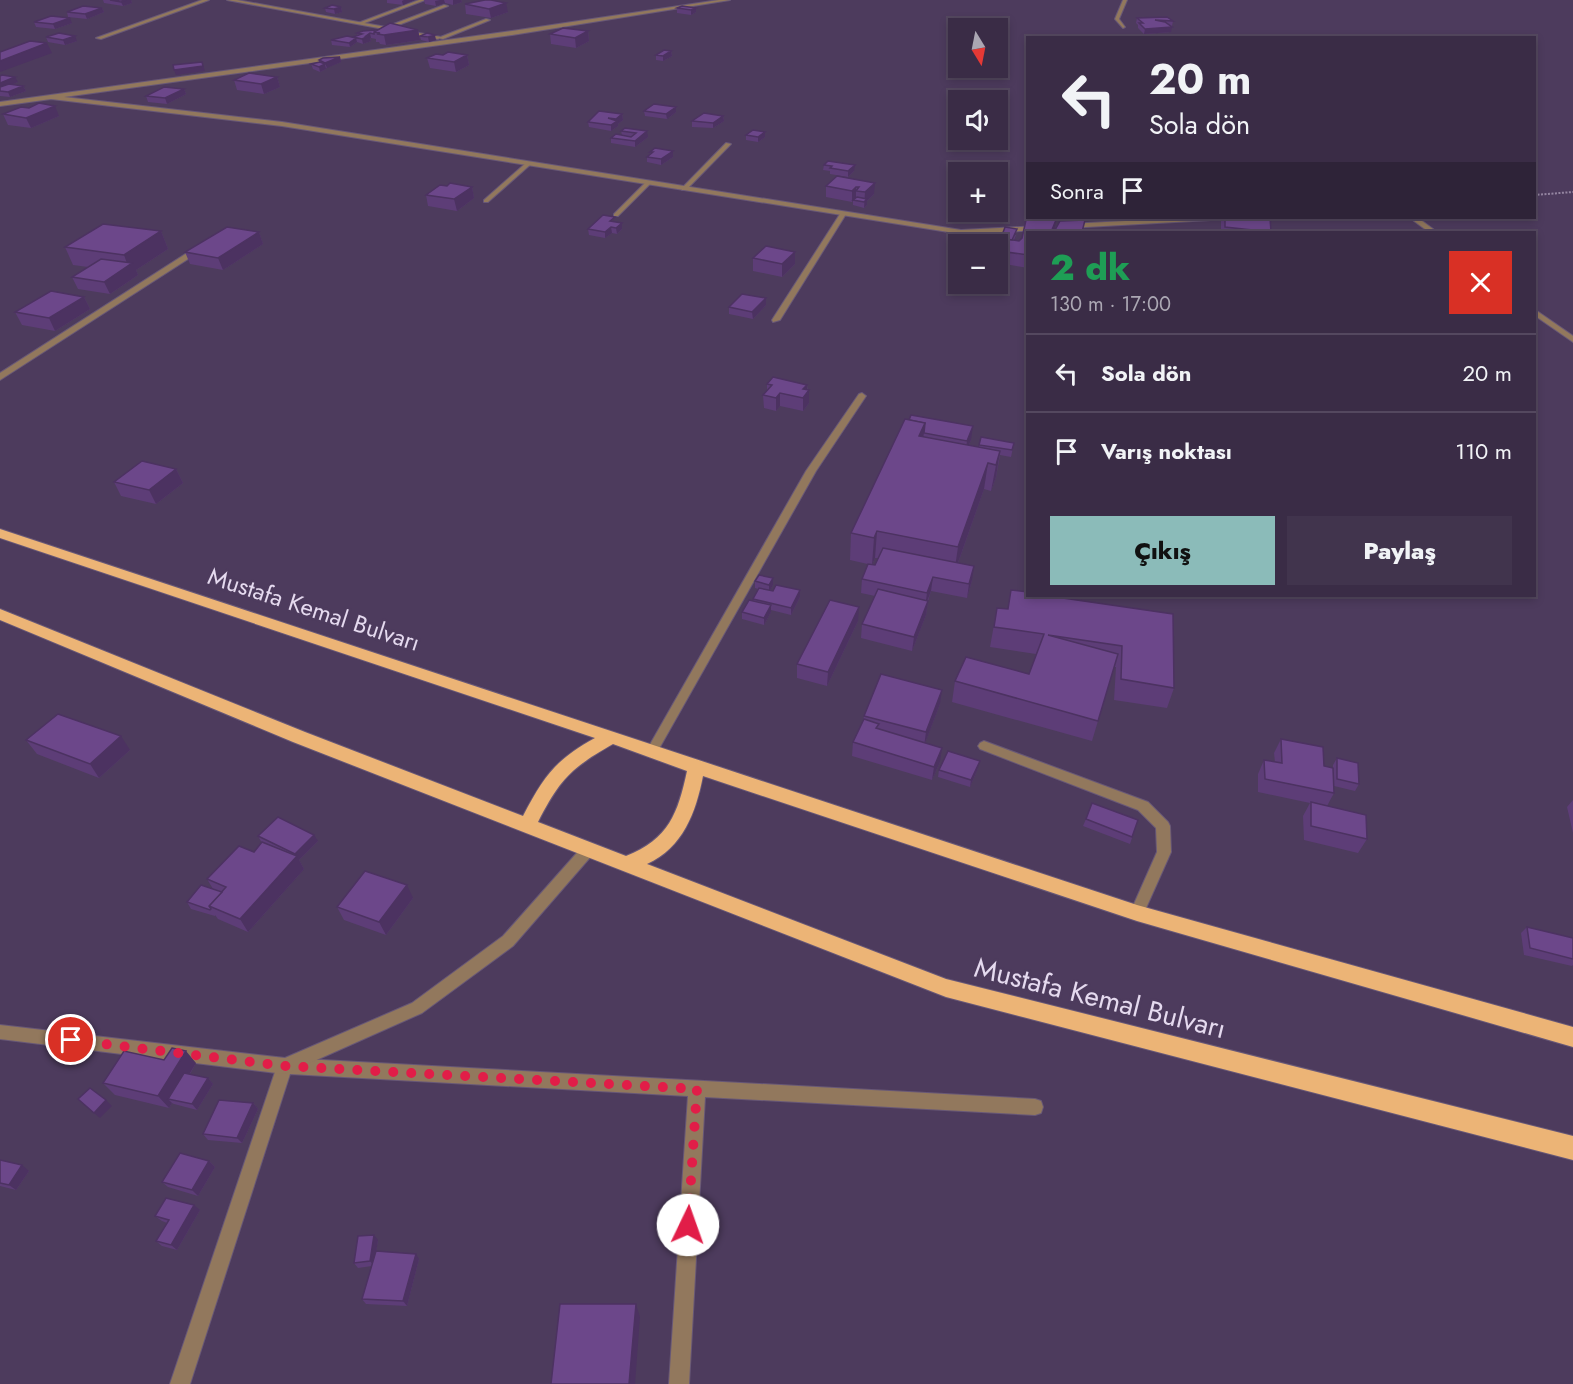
<!DOCTYPE html>
<html lang="tr">
<head>
<meta charset="utf-8">
<style>
  :root { --surface:#3a2c46; --page:#41344d; --text:#f1f3f6; --muted:#aba7b3; --line:#54485f; --accent:#8bbbb9 }
  body { margin:0; font-family:Jost,sans-serif; background:var(--page); color:var(--text); height:100vh; display:flex; flex-direction:column; font-size:22px; white-space:nowrap }
  * { box-sizing:border-box; margin:0 }
  p { font-size:20px; color:var(--muted) }
  .icon { flex:none; width:33px; height:33px; fill:none; stroke:currentColor; stroke-width:2; stroke-linecap:round; stroke-linejoin:round }
  .map { position:relative; flex:1; overflow:hidden }
  .panel { position:absolute; left:1026px; top:231px; width:510px; height:366px; display:flex; flex-direction:column; background:var(--surface); border-radius:0px; box-shadow:0 3px 9px #0003,0 0 0 2px var(--line) }
  .panel>* { flex:none }
  .banner { position:absolute; left:1026px; top:36px; width:510px; height:183px; border-radius:0px; box-shadow:0 3px 9px #0003,0 0 0 2px var(--line); background:#3a2c46; color:var(--text); overflow:hidden }
  .needle { width:39px; rotate:170deg }
  .buttons { position:absolute; left:948px; top:18px; display:grid; gap:12px }
  .buttons a { display:grid; place-items:center; width:60px; height:60px; border-radius:0px; background:var(--surface); box-shadow:0 3px 9px #0003,0 0 0 2px var(--line); font-size:30px }
  .pin { position:absolute; display:grid; place-items:center; width:51px; height:51px; color:#fff; margin:-26px; border:3px solid #fff; border-radius:50%; box-shadow:0 2px 6px #0007 }
  .me { position:absolute; width:66px; margin:-33px; rotate:3deg; stroke-linejoin:round; filter:drop-shadow(0 0 4px #0008) }
  .turn { display:flex; align-items:center; gap:21px; height:126px; padding:0 24px; font-size:27px }
  .turn .icon { width:78px; height:78px; stroke-width:2.5 }
  .turn b { display:block; font-size:42px; line-height:51px }
  .then { display:flex; align-items:center; height:57px; padding:0 24px; background:#0003; gap:12px; font-size:22px }
  .round { display:grid; place-items:center; flex:none; width:63px; height:63px; border-radius:0px; background:var(--page) }
  .head { display:flex; align-items:center; justify-content:space-between; height:102px; padding:0 24px }
  h1 { font-size:36px; font-weight:800; line-height:45px; color:#1e9e55 }
  .primary-button { display:flex; gap:12px; margin-top:auto; padding:12px 24px }
  .primary-button a { flex:1; height:69px; border-radius:0px; background:var(--accent); color:#111; font-size:24px; font-weight:800; line-height:69px; text-align:center }
  .primary-button a+a { background:var(--page); color:var(--text) }
  ul { padding:0; list-style:none }
  li { display:flex; align-items:center; gap:18px; height:78px; padding:0 24px; border-top:2px solid var(--line) }
  li div { flex:1 }
  li b { display:block; font-size:22px }
  li em { font-style:normal }
  .map>svg:first-child { display:block }
</style>
</head>
<body>
<div class="map">
<svg width="1573" height="1384" viewBox="0 0 1573 1384">
  <rect width="100%" height="100%" fill="#4d3b5d"/>
  <g fill="none" stroke-linecap="round" stroke-linejoin="round">
    <g stroke="#685877" stroke-width="2">
      <g id="service">
        <path d="M419 0H425L362 24 358 23Z"/>
        <path d="M444 5 448 6 388 29 383 28Z"/>
        <path d="M486 19 490 20 443 39 438 38Z"/>
        <path d="M726 143 731 144 686 190H682V188Z"/>
        <path d="M526 163 531 164 488 202H484V200Z"/>
        <path d="M646 182 651 183 618 216H614V214Z"/>
        <path d="M843 212 846 214 780 320 773 322 772 320 840 214Z"/>
      </g>
    </g>
    <g stroke="#685877" stroke-width="2">
      <g id="minor">
        <path d="M202 0H209L101 39 96 38Z"/>
        <path d="M227 0H237L441 37 438 39Z"/>
        <path d="M719 0H730L512 35 64 97 282 122 961 230 1039 226 1043 228 1042 230 961 234 282 126 51 99 0 106V102L512 31Z"/>
        <path d="M1123 0H1127L1119 19 1125 27 1123 28 1115 19Z"/>
        <path d="M1182 218H1215L1211 220 1068 228 1064 226 1068 224Z"/>
        <path d="M1410 218H1418L1437 232H1429Z"/>
        <path d="M198 246 205 248 0 380V373Z"/>
        <path d="M1534 309 1573 336V342L1534 315Z"/>
        <path d="M862 393 866 396 816 471 656 754H648L646 751 648 748 806 471 859 394Z"/>
        <path d="M984 741 1148 802 1168 822 1170 826 1171 852 1142 917 1137 919 1132 917 1130 913 1157 852 1156 828 1138 810 980 749 978 746 980 743Z"/>
        <path d="M285 1058 1035 1099 1041 1101 1043 1107 1041 1113 1035 1115 705 1097 689 1384H669L688 1096 290 1074 190 1384H170L277 1066 279 1061Z"/>
      </g>
    </g>
    <g stroke="#685877" stroke-width="2">
      <path id="tertiary" d="M588 844 593 846 595 850 593 854 513 946 422 1013 285 1074 0 1039V1025L285 1058 412 1003 503 936 583 846Z"/>
    </g>
    <g stroke="#685877" stroke-width="2">
      <path id="trunk" d="M0 529 1137 905 1573 1027V1047L1137 921 703 776C696 812 683 848 647 864L946 979 1573 1136V1160L946 997 293 742 0 620V609L305 732 523 816C544 776 555 760 595 738L0 538ZM613 744 687 771C678 813 669 839 626 856L538 822C560 779 571 768 613 744Z"/>
    </g>
    <path stroke="#9586a2" stroke-width="2" stroke-dasharray="2 1.5" stroke-linecap="butt" d="M1534 195 1573 192"/>
    <use href="#service" fill="#92785d" fill-rule="evenodd"/>
    <use href="#minor" fill="#92785d" fill-rule="evenodd"/>
    <use href="#tertiary" fill="#92785d" fill-rule="evenodd"/>
    <use href="#trunk" fill="#ecb476" fill-rule="evenodd"/>
  </g>
  <g fill="#5d3d77">
    <path d="M103 0H131L132 3 123 6 104 3Z"/>
    <path d="M387 0H414L403 5 387 3Z"/>
    <path d="M424 0H461L462 2 453 5 445 3 436 6 425 4Z"/>
    <path d="M465 4 508 12 491 18 466 14Z"/>
    <path d="M682 6 696 12 691 15 677 13V8Z"/>
    <path d="M341 7 342 12 335 14 326 12 325 8Z"/>
    <path d="M102 8 104 12 87 19 68 17 67 12Z"/>
    <path d="M1137 18 1173 21 1172 26H1170L1171 32 1144 34 1138 28V25L1136 23Z"/>
    <path d="M34 22 72 23 55 29 36 27Z"/>
    <path d="M418 30 420 40 386 45 380 44 379 42H376V39L371 38 370 39 371 41 363 44 357 42 350 47 332 45 331 40 353 37 358 36 357 33Z"/>
    <path d="M588 31 589 41 576 48 551 44 550 34Z"/>
    <path d="M420 36 436 40 429 42 421 40Z"/>
    <path d="M46 37 77 41 65 45 48 42Z"/>
    <path d="M671 51 672 56 663 61 656 60V55Z"/>
    <path d="M443 55H467L469 65 456 72 430 68 427 58Z"/>
    <path d="M340 57 341 62 326 68V69L320 72 313 69 311 64 319 62V60Z"/>
    <path d="M0 76 18 82 12 84 23 86 26 91 10 97 0 96Z"/>
    <path d="M277 77 280 87 264 94 237 90 234 80Z"/>
    <path d="M184 89 186 94 167 104 148 102 146 96Z"/>
    <path d="M676 107V112L667 119 645 116 644 111Z"/>
    <path d="M3 114 59 116 31 128 8 125Z"/>
    <path d="M622 114 623 120 618 124V126L611 131 589 127 588 122Z"/>
    <path d="M723 116 724 121 713 128 692 127V121Z"/>
    <path d="M625 128 648 137 635 147 611 143V138L622 135 621 131Z"/>
    <path d="M765 132V137L758 142 746 140V135Z"/>
    <path d="M650 152 673 157 661 165 647 162V157L650 154Z"/>
    <path d="M824 165 854 171 848 177 830 174V171L823 170Z"/>
    <path d="M837 176 874 194 867 201V205L864 208 853 205V201L852 202 826 197V186Z"/>
    <path d="M472 187 474 198 457 211 428 206 426 195Z"/>
    <path d="M1222 218H1270L1271 232H1221V221Z"/>
    <path d="M622 223V229L617 234 612 233 605 238 589 235 588 229Z"/>
    <path d="M161 231 168 249 136 270 138 275 110 294 78 289 72 277 88 267 73 265 65 247Z"/>
    <path d="M259 232 263 244 223 270 190 264 185 252Z"/>
    <path d="M1028 232V268L998 263 999 251 1003 245 1000 244 1001 238 1016 235 1014 240 1019 241Z"/>
    <path d="M795 252V264L782 277 753 271V258Z"/>
    <path d="M84 297 90 309 55 331 22 325 15 312Z"/>
    <path d="M766 298V305L753 319 729 314V307Z"/>
    <path d="M767 384 807 385 809 403 803 411 780 406 776 411 764 408 763 395 767 391Z"/>
    <path d="M905 419 971 440 969 445 979 447 981 437 1014 443 1011 457 1000 455 996 477 991 491 984 489 958 563 972 580 967 598 931 591 928 601 926 615 912 651 861 638 862 624 875 596 861 593 862 579 875 565 878 558H875L872 565 850 560 851 533Z"/>
    <path d="M176 469 183 483 156 504 121 496 114 482Z"/>
    <path d="M773 578V585L770 590 800 597 791 615 771 610V612L764 625 742 619V612L753 601 758 589 755 588V581Z"/>
    <path d="M1011 590 1173 614 1174 688 1167 708 1114 700 1116 667H1114L1092 741 952 702 955 681 1029 674 1036 654 990 647 997 608 1008 609Z"/>
    <path d="M858 621 827 686 797 678V664Z"/>
    <path d="M940 704 925 743 940 762 932 780 852 756 853 742 863 722 864 716Z"/>
    <path d="M1281 739 1333 773V765L1337 758 1359 784 1355 791 1334 786V793L1327 806 1367 839 1358 853 1304 840 1303 816 1310 803 1258 792V774L1264 760 1275 762 1274 753Z"/>
    <path d="M26 740 130 750 99 778 37 754Z"/>
    <path d="M978 768 970 787 938 777 939 770Z"/>
    <path d="M1573 800V833L1567 807Z"/>
    <path d="M1086 819 1138 820 1130 844 1083 826Z"/>
    <path d="M258 836 318 841 299 860 304 869 248 932 218 919 215 915V916L191 909 187 902 213 889 207 879 254 852 262 843Z"/>
    <path d="M413 898 386 935 344 920 337 907Z"/>
    <path d="M1527 927 1573 938V965L1572 966 1524 955 1521 933Z"/>
    <path d="M164 1060 196 1063 190 1074 208 1078 213 1084 197 1110 174 1104 172 1103 169 1108 115 1095 103 1083Z"/>
    <path d="M253 1103 258 1109 242 1143 208 1140 203 1134Z"/>
    <path d="M0 1160 29 1171 16 1190 0 1186Z"/>
    <path d="M209 1161 215 1167 198 1196 168 1187 162 1182Z"/>
    <path d="M200 1210 177 1250 162 1246 156 1241 167 1223 162 1221 155 1216Z"/>
    <path d="M378 1240 376 1251 419 1259 407 1306 366 1304 362 1299 372 1266 358 1268 354 1263Z"/>
  </g>
  <g fill="#4c3261">
    <path d="M126 0H131L132 3 123 6 121 2Z"/>
    <path d="M404 0H414L403 5 402 1Z"/>
    <path d="M440 0H444L445 3 436 6 435 1Z"/>
    <path d="M453 0H461L462 2 453 5Z"/>
    <path d="M506 3 508 12 491 18 489 9Z"/>
    <path d="M341 7 342 12 335 14 334 9Z"/>
    <path d="M102 8 104 12 87 19 85 14Z"/>
    <path d="M696 8V12L691 15V10Z"/>
    <path d="M70 18 72 23 55 29 53 24Z"/>
    <path d="M1172 27 1171 32 1144 34 1145 29Z"/>
    <path d="M418 30 420 40 386 45 384 35Z"/>
    <path d="M588 31 589 41 576 48 575 38Z"/>
    <path d="M370 33 371 38 370 39 371 41 363 44 362 39Z"/>
    <path d="M435 35 436 40 429 42 428 37Z"/>
    <path d="M75 36 77 41 65 45 63 40Z"/>
    <path d="M356 38 357 42 350 47 349 43Z"/>
    <path d="M47 43 52 53 0 72V61Z"/>
    <path d="M671 51 672 56 663 61V56Z"/>
    <path d="M467 55 469 65 456 72 454 62Z"/>
    <path d="M340 57 341 62 327 68 325 63Z"/>
    <path d="M202 62 205 71 176 75 174 70Z"/>
    <path d="M325 64 326 69 320 72 319 67Z"/>
    <path d="M15 77 18 82 0 89V83Z"/>
    <path d="M277 77 280 87 264 94 261 84Z"/>
    <path d="M23 86 26 91 10 97 8 92Z"/>
    <path d="M184 89 186 94 167 104 165 98Z"/>
    <path d="M55 106 59 116 31 128 26 118Z"/>
    <path d="M676 107V112L667 119 666 114Z"/>
    <path d="M622 114 623 120 618 124V126L611 131V125L616 122V119Z"/>
    <path d="M723 116 724 121 713 128V123Z"/>
    <path d="M647 131 648 137 635 147V141Z"/>
    <path d="M765 132V137L758 142V137Z"/>
    <path d="M673 151V157L661 165V159Z"/>
    <path d="M855 165 854 171 848 177V171Z"/>
    <path d="M875 183 874 194 867 201V205L864 208 865 192Z"/>
    <path d="M472 187 474 198 457 211 454 199Z"/>
    <path d="M856 187V198L852 202V191Z"/>
    <path d="M1056 220 1054 232H1051Z"/>
    <path d="M622 223V229L617 234 616 228Z"/>
    <path d="M611 227 612 233 605 238V232Z"/>
    <path d="M161 231 168 249 136 270 138 275 110 294 104 282 128 266 124 255Z"/>
    <path d="M259 232 263 244 223 270 218 258Z"/>
    <path d="M795 252V264L782 277V264Z"/>
    <path d="M84 297 90 309 55 331 49 318Z"/>
    <path d="M766 298V305L753 319 752 312Z"/>
    <path d="M807 385V394L809 390V403L803 411V389Z"/>
    <path d="M780 393V406L776 411V398Z"/>
    <path d="M925 423 922 449 919 436Z"/>
    <path d="M973 426 971 440 965 454 967 441Z"/>
    <path d="M1000 451 996 477 991 491 996 465Z"/>
    <path d="M988 463 984 489 954 574 958 547Z"/>
    <path d="M176 469 183 483 156 504 149 490Z"/>
    <path d="M877 531 875 558 872 565 874 538Z"/>
    <path d="M974 566 972 580 967 598 969 584Z"/>
    <path d="M933 577 931 591 925 607 927 593Z"/>
    <path d="M773 578V585L769 592V585Z"/>
    <path d="M800 590V597L791 615V608Z"/>
    <path d="M928 601 926 615 912 651 914 637Z"/>
    <path d="M771 605V612L764 625V618Z"/>
    <path d="M859 607 858 621 827 686 828 672Z"/>
    <path d="M942 690 940 704 924 746 926 732Z"/>
    <path d="M121 736 130 750 99 778 90 764Z"/>
    <path d="M942 748 940 762 932 780 934 767Z"/>
    <path d="M980 761 978 768 970 787 971 780Z"/>
    <path d="M314 835 318 841 299 860 304 869 248 932 240 919 296 857 295 854Z"/>
    <path d="M407 885 413 898 386 935 379 922Z"/>
    <path d="M186 1051 196 1063 174 1100 168 1099 172 1103 169 1108 158 1096Z"/>
    <path d="M208 1078 213 1084 197 1110 192 1104Z"/>
    <path d="M106 1100 112 1106 100 1118 94 1113Z"/>
    <path d="M253 1103 258 1109 242 1143 237 1138Z"/>
    <path d="M209 1161 215 1167 198 1196 192 1190Z"/>
    <path d="M22 1165 29 1171 16 1190 9 1185Z"/>
    <path d="M194 1205 200 1210 177 1250 171 1245Z"/>
    <path d="M374 1235 378 1240 374 1266 370 1261Z"/>
    <path d="M416 1254 419 1259 407 1306 403 1301Z"/>
    <path d="M636 1304 640 1317 635 1384H629Z"/>
  </g>
  <g fill="#6c478a" stroke="#4c3261" stroke-width="1.5">
    <path d="M110 0H126L121 2Z"/>
    <path d="M485 0H491L506 3 489 9 465 4Z"/>
    <path d="M332 5 341 7 334 9 325 8Z"/>
    <path d="M83 6 102 8 85 14 67 12Z"/>
    <path d="M682 6 696 8 691 10 677 8Z"/>
    <path d="M51 16 70 18 53 24 34 22Z"/>
    <path d="M1167 17 1173 21 1155 20 1165 22 1172 27 1145 29 1139 23H1143L1137 18Z"/>
    <path d="M390 23 418 30 384 35 377 34 380 33 374 32Z"/>
    <path d="M563 28 588 31 575 38 550 34Z"/>
    <path d="M377 30 374 32V34L370 33 366 36H369L362 39 353 37 362 34 357 33 363 31Z"/>
    <path d="M59 33 75 36 63 40 46 37Z"/>
    <path d="M427 33 435 35 428 37 420 36Z"/>
    <path d="M347 36 356 38 349 43 331 40Z"/>
    <path d="M30 41 47 43 0 61V52Z"/>
    <path d="M664 50 671 51 663 56 656 55Z"/>
    <path d="M448 52 467 55 454 62 427 58 436 54 443 55Z"/>
    <path d="M340 57 325 63 319 60 323 58Z"/>
    <path d="M202 62 203 66 174 70 173 65Z"/>
    <path d="M320 62 325 64 319 67 311 64Z"/>
    <path d="M249 73 277 77 261 84 234 80Z"/>
    <path d="M2 75 15 77 0 83V76Z"/>
    <path d="M9 84 23 86 8 92 0 91V87Z"/>
    <path d="M164 87 184 89 165 98 146 96Z"/>
    <path d="M39 103 55 106 26 118 3 114 21 107 29 108Z"/>
    <path d="M654 104 676 107 666 114 644 111Z"/>
    <path d="M599 111 622 114 616 119 608 118 617 121 611 125 588 122Z"/>
    <path d="M704 113 723 116 713 123 692 121Z"/>
    <path d="M625 128 647 131 635 141 611 138 616 134 631 137 636 133 621 131Z"/>
    <path d="M753 130 765 132 758 137 746 135Z"/>
    <path d="M655 148 673 151 661 159 647 157 653 152H650Z"/>
    <path d="M828 161 855 165 848 171 830 168 832 166 824 165Z"/>
    <path d="M837 176 875 183 865 192 856 191 859 187H856L852 191 826 186Z"/>
    <path d="M450 183 472 187 454 199 426 195 440 185 447 186Z"/>
    <path d="M857 197 867 199 864 202 853 200Z"/>
    <path d="M603 215 615 217 610 221 622 223 616 228 611 227 605 232 588 229Z"/>
    <path d="M1225 218H1270L1271 232 1225 227Z"/>
    <path d="M1026 220H1056L1051 232H1028V255L999 251 1006 239 1019 241 1022 238Z"/>
    <path d="M1085 220 1082 232H1054L1060 221Z"/>
    <path d="M103 224 161 231 124 255 65 247Z"/>
    <path d="M227 227 259 232 218 258 185 252Z"/>
    <path d="M1005 227 1017 229 1012 240 1001 238Z"/>
    <path d="M766 246 795 252 782 264 753 258Z"/>
    <path d="M101 259 132 263 104 282 72 277Z"/>
    <path d="M51 291 84 297 49 318 15 312Z"/>
    <path d="M742 294 766 298 752 312 729 307Z"/>
    <path d="M773 377 807 385 803 389 809 390 803 398 780 393 776 398 763 395 772 385 767 384Z"/>
    <path d="M911 415 973 426 967 441 924 433 925 423 909 420Z"/>
    <path d="M905 419 925 423 919 436 1000 451 996 465 988 463 958 547 877 531 874 538 851 533Z"/>
    <path d="M981 437 1014 443 1012 450 979 445Z"/>
    <path d="M142 461 176 469 149 490 114 482Z"/>
    <path d="M883 548 974 566 969 584 933 577 927 593 862 579 868 564 875 565Z"/>
    <path d="M759 575 773 578 769 585 755 581Z"/>
    <path d="M776 585 800 590 791 608 753 599 759 588 773 591Z"/>
    <path d="M878 589 928 601 914 637 862 624Z"/>
    <path d="M1011 590 1028 592V596H1049L1173 614 1174 688 1121 679 1122 646 1048 635 1118 654 1098 721 955 681 966 657 1029 674 1044 634 994 627 997 608 1008 609Z"/>
    <path d="M749 600 771 605 764 618 742 612Z"/>
    <path d="M830 600 859 607 828 672 797 664Z"/>
    <path d="M881 674 942 690 926 732 864 716Z"/>
    <path d="M58 714 121 736 90 764 26 740Z"/>
    <path d="M864 719 879 724 876 728 942 748 934 767 853 742Z"/>
    <path d="M1281 739 1323 747 1324 766 1333 768 1334 793 1265 779 1264 760 1282 763Z"/>
    <path d="M948 751 980 761 971 780 939 770Z"/>
    <path d="M1337 758 1358 763 1359 784 1337 779Z"/>
    <path d="M1311 802 1366 815 1367 839 1311 826Z"/>
    <path d="M1092 803 1138 820 1132 837 1086 819Z"/>
    <path d="M278 817 314 835 295 854 258 836Z"/>
    <path d="M262 842 297 856 240 919 209 906 226 887 207 879 239 846 254 852Z"/>
    <path d="M365 871 407 885 379 922 337 907Z"/>
    <path d="M201 885 222 892 209 906 211 909 210 910 187 902Z"/>
    <path d="M1527 927 1573 938V959L1530 948Z"/>
    <path d="M172 1048 186 1051 158 1096 103 1083 124 1051 164 1060Z"/>
    <path d="M184 1073 208 1078 192 1104 168 1099Z"/>
    <path d="M90 1088 106 1100 94 1113 78 1099Z"/>
    <path d="M219 1100 253 1103 237 1138 203 1134Z"/>
    <path d="M180 1153 209 1161 192 1190 162 1182Z"/>
    <path d="M0 1160 22 1165 9 1185 0 1183Z"/>
    <path d="M166 1198 194 1205 171 1245 156 1241 169 1220 155 1216Z"/>
    <path d="M374 1235 370 1261 354 1263 358 1236Z"/>
    <path d="M376 1251 416 1254 403 1301 362 1299Z"/>
    <path d="M560 1304H636L629 1384H551Z"/>
  </g>
  <g fill="none" stroke-linecap="round" stroke-linejoin="round">
    <path stroke="#e11d48" stroke-width="10" stroke-dasharray="0 18" d="M71 1040 285 1066 697 1089 688 1225"/>
  </g>
  <g text-anchor="middle" dominant-baseline="central" stroke-width="5" stroke-linejoin="round" paint-order="stroke">
    <g font-size="24" fill="#e5daef" stroke="#4d3b5d">
      <text transform="translate(314 609) rotate(18)">Mustafa Kemal Bulvarı</text>
    </g>
    <g font-size="28" fill="#e5daef" stroke="#4d3b5d">
      <text transform="translate(1100 998) rotate(14)">Mustafa Kemal Bulvarı</text>
    </g>
  </g>
</svg>
<div class="buttons">
<a><svg class="needle" viewBox="-14 -14 28 28"><path d="M0-13l5 13h-10z" fill="#e53935"/><path d="M0 13l5-13h-10z" fill="#aba7b3"/></svg></a>
<a><svg class="icon" aria-label="sound" viewBox="0 0 24 24"><path d="M4 9h4l5-4v14l-5-4H4zM17 9q2 3 0 6"/></svg></a>
<a>+</a>
<a>−</a>
</div>
<div class="pin" style="left:71px;top:1040px;background:#d93025"><svg class="icon" aria-label="arrive" viewBox="0 0 24 24"><path d="M6 21V4h12l-3 4 3 4H6"/></svg></div>
<svg class="me" style="left:688px;top:1225px" viewBox="-20 -20 40 40"><circle r="19" fill="#fff"/><path d="M0-13L10 11 0 6-10 11z" fill="#e11d48"/></svg>
<div class="banner">
<div class="turn"><svg class="icon" aria-label="left" viewBox="0 0 24 24"><path d="M17 20v-9H6M10 6l-5 5 5 5"/></svg><div><b>20 m</b>Sola dön</div></div>
<div class="then">Sonra<svg class="icon" aria-label="arrive" viewBox="0 0 24 24"><path d="M6 21V4h12l-3 4 3 4H6"/></svg></div>
</div>
<section class="panel">
<div class="head"><div><h1>2 dk</h1><p>130 m · 17:00</p></div><a class="round" style="background:#d93025;color:#fff"><svg class="icon" aria-label="close" viewBox="0 0 24 24"><path d="M6 6l12 12M18 6L6 18"/></svg></a></div>
<ul>
<li><svg class="icon" aria-label="left" viewBox="0 0 24 24"><path d="M17 20v-9H6M10 6l-5 5 5 5"/></svg><div><b>Sola dön</b></div><em>20 m</em></li>
<li><svg class="icon" aria-label="arrive" viewBox="0 0 24 24"><path d="M6 21V4h12l-3 4 3 4H6"/></svg><div><b>Varış noktası</b></div><em>110 m</em></li>
</ul>
<div class="primary-button"><a>Çıkış</a><a>Paylaş</a></div>
</section>
</div>
</body>
</html>
